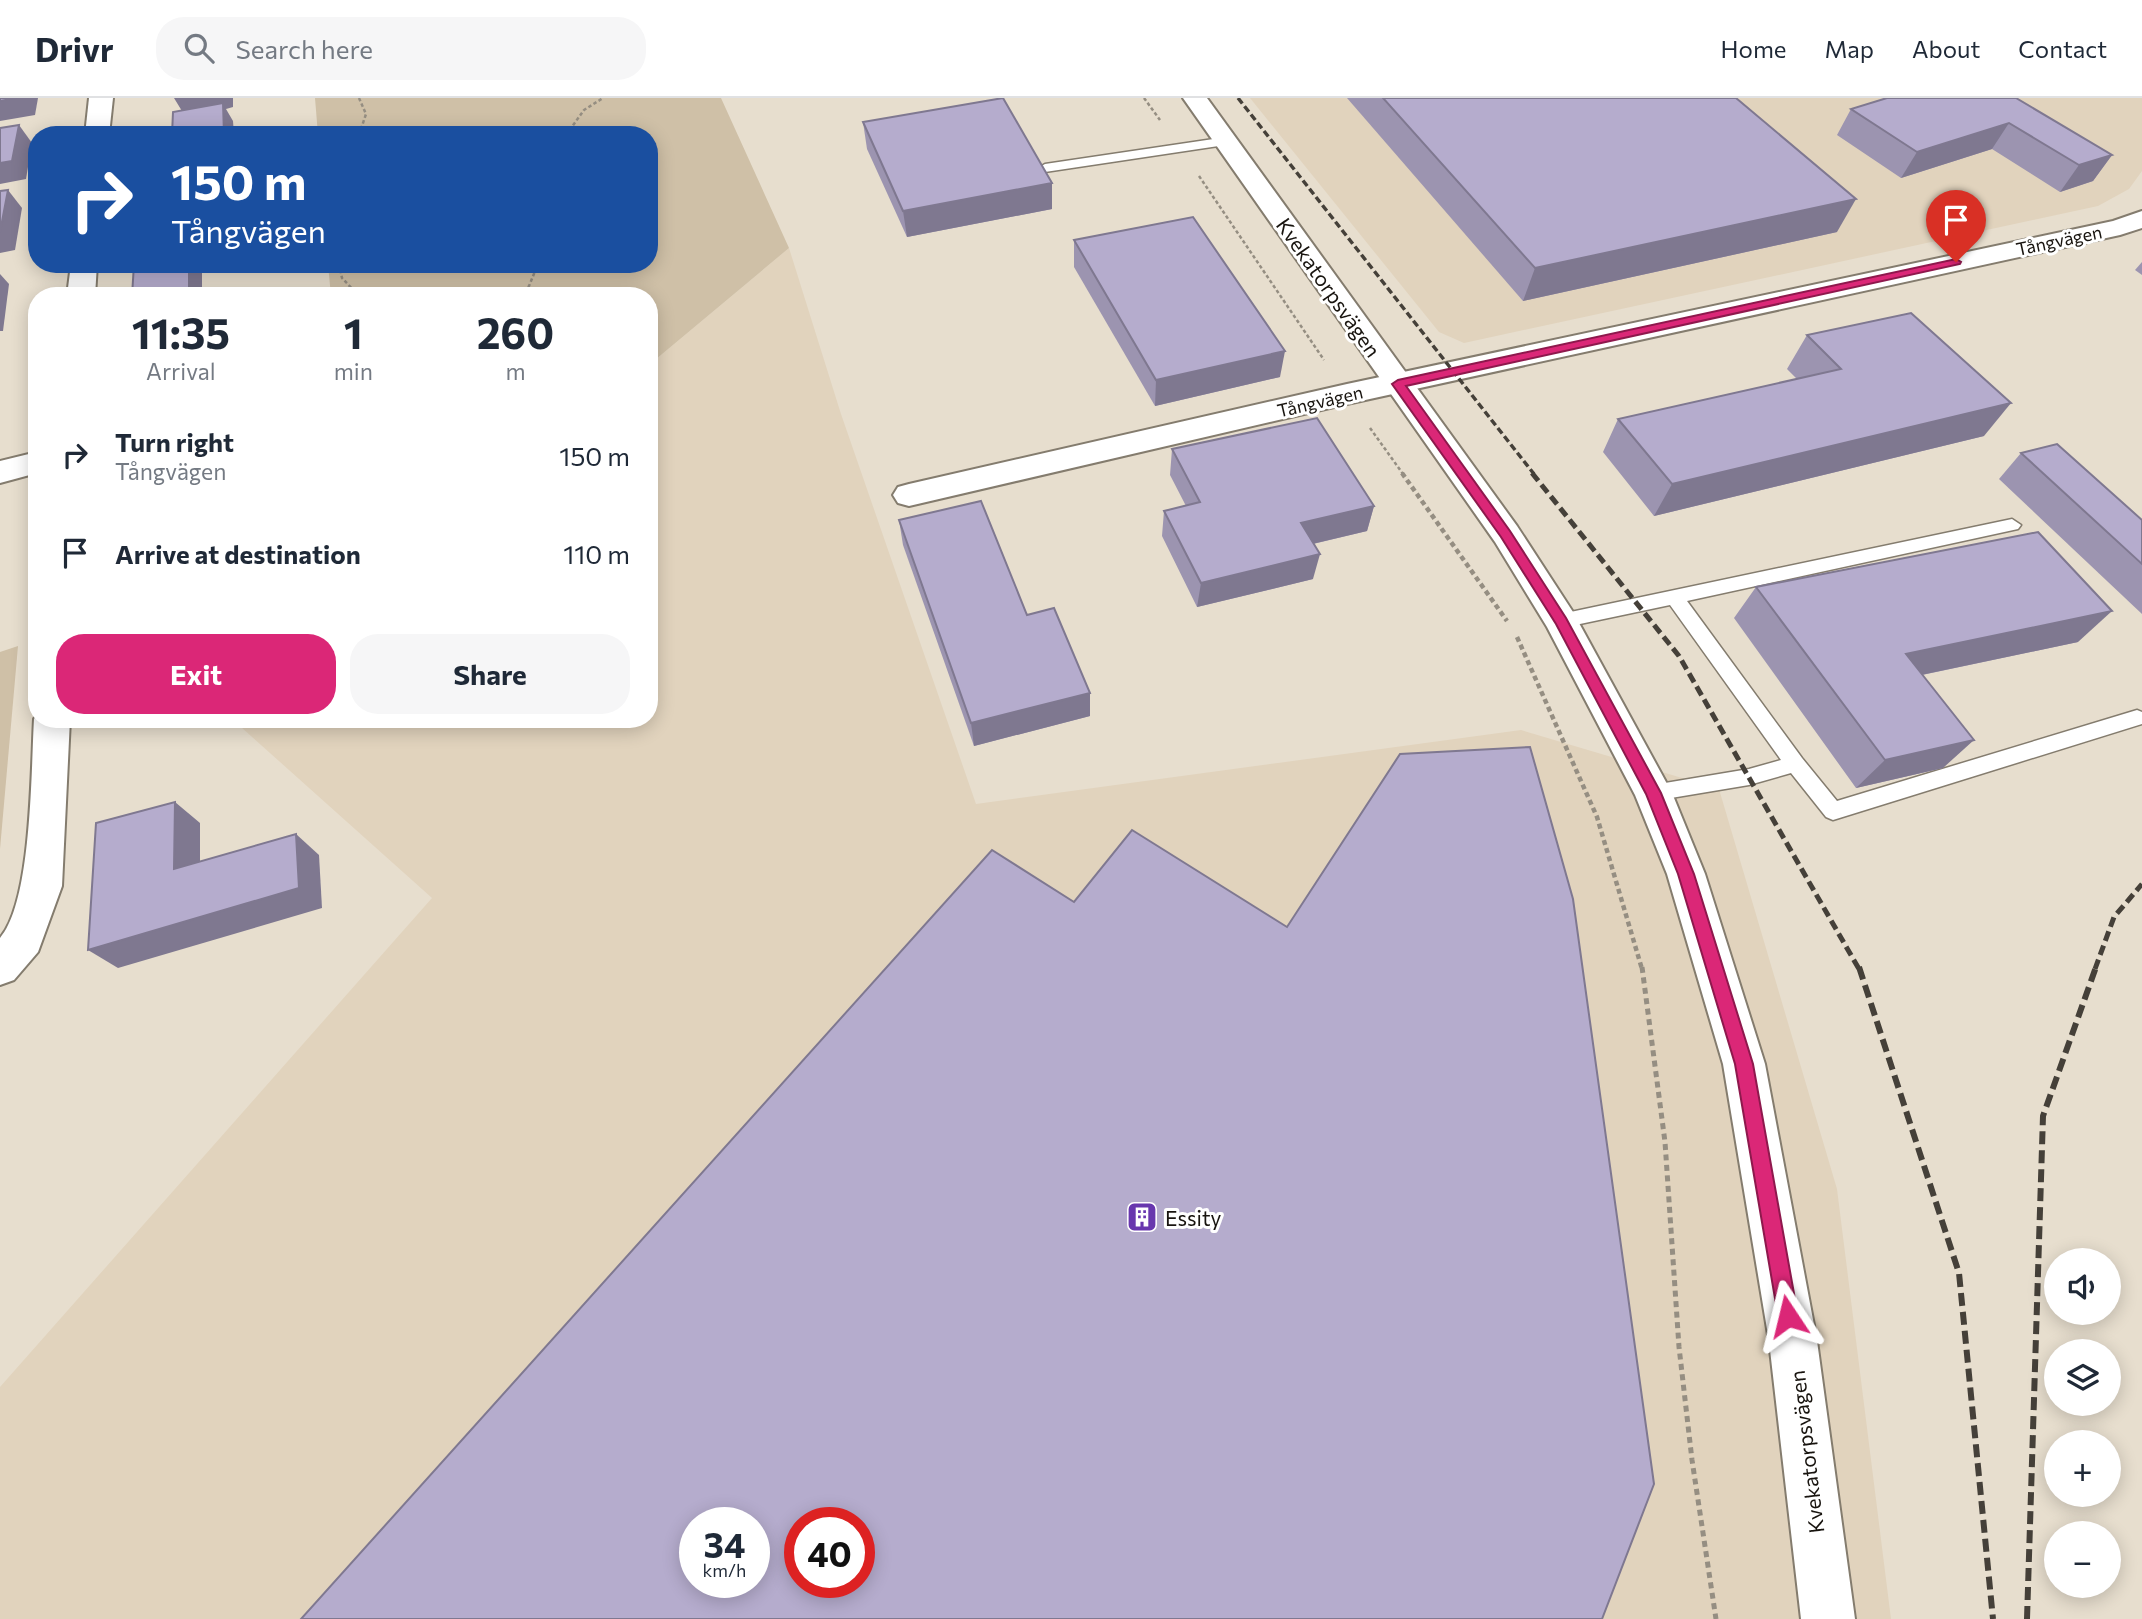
<!DOCTYPE html>
<html lang="en">
<head>
<meta charset="utf-8">
<style>
  :root { --surface:#fff; --page:#f6f6f7; --text:#1f2937; --muted:#747a83; --line:#e0e1e3; --accent:#db2777 }
  body { margin:0; font-family:Commissioner,sans-serif; background:var(--page); color:var(--text); height:100vh; display:flex; flex-direction:column; font-size:26px; white-space:nowrap }
  * { box-sizing:border-box; margin:0 }
  p { font-size:23px; color:var(--muted) }
  .icon { flex:none; width:38px; height:38px; fill:none; stroke:currentColor; stroke-width:2; stroke-linecap:round; stroke-linejoin:round }
  .map { position:relative; flex:1; overflow:hidden }
  .drawer { position:absolute; left:28px; top:189px; width:630px; height:441px; display:flex; flex-direction:column; background:var(--surface); border-radius:28px; box-shadow:0 4px 18px #0003 }
  .drawer>* { flex:none }
  .top-card { position:absolute; left:28px; top:28px; width:630px; height:147px; border-radius:28px; box-shadow:0 4px 18px #0003; background:#1a4fa0; color:#fff; overflow:hidden }
  .tools { position:absolute; left:2044px; top:1150px; display:grid; gap:14px }
  .tools a { display:grid; place-items:center; width:77px; height:77px; border-radius:50%; background:var(--surface); box-shadow:0 4px 18px #0003; font-size:35px }
  .speed { position:absolute; left:679px; top:1409px; display:flex; gap:14px; font-size:35px; font-weight:700; text-align:center }
  .speed>* { display:grid; place-content:center; width:91px; height:91px; border-radius:50%; background:var(--surface); box-shadow:0 4px 18px #0003; line-height:1 }
  .speed small { font-size:18px; font-weight:400 }
  .speed .limit { border:10px solid #d22; background:#fff; color:#111 }
  .pin { position:absolute; display:grid; place-items:center; width:60px; height:60px; color:#fff; margin:-72px -30px; border-radius:50% 50% 50% 0; rotate:-45deg; box-shadow:0 0 7px #0007 }
  .pin .icon { rotate:45deg }
  .me { position:absolute; width:77px; margin:-38px; rotate:350deg; stroke-linejoin:round; filter:drop-shadow(0 0 5px #0008) }
  .turn { display:flex; align-items:center; gap:24px; height:147px; padding:0 28px; font-size:32px }
  .turn .icon { width:91px; height:91px; stroke-width:2.5 }
  .turn b { display:block; font-size:49px; line-height:60px }
  .eta { display:flex; justify-content:space-evenly; align-items:center; height:119px; text-align:center }
  .eta b { font-size:42px; font-weight:700; line-height:49px }
  .primary-button { display:flex; gap:14px; margin-top:auto; padding:14px 28px }
  .primary-button a { flex:1; height:80px; border-radius:28px; background:var(--accent); color:#fff; font-size:28px; font-weight:700; line-height:80px; text-align:center }
  .primary-button a+a { background:var(--page); color:var(--text) }
  ul { padding:0; list-style:none }
  li { display:flex; align-items:center; gap:21px; height:98px; padding:0 28px }
  li div { flex:1 }
  li b { display:block; font-size:26px }
  li em { font-style:normal }
  header { display:flex; align-items:center; gap:42px; box-sizing:border-box; height:98px; padding:0 35px; background:var(--surface); border-bottom:2px solid var(--line) }
  header strong { font-size:33px }
  nav { display:flex; gap:38px; margin-inline-start:auto; font-size:24px }
  .search { width:490px; height:63px; background:var(--page); display:flex; align-items:center; gap:18px; box-sizing:border-box; padding:0 24px; border-radius:28px; color:var(--muted); font-size:26px }
  .map>svg:first-child { display:block }
</style>
</head>
<body>
<header>
<strong>Drivr</strong>
<div class="search"><svg class="icon" aria-label="search" viewBox="0 0 24 24"><circle cx="10" cy="10" r="6"/><path d="M15 15l6 6"/></svg>Search here</div>
<nav><a>Home</a><a>Map</a><a>About</a><a>Contact</a></nav>
</header>
<div class="map">
<svg width="2142" height="1521" viewBox="0 0 2142 1521">
  <rect width="100%" height="100%" fill="#e7dece"/>
  <g fill="#e1d3bd" fill-rule="evenodd">
    <path d="M1250 0H2142V73L2129 91 2098 108 1464 245 1439 234Z"/>
    <path d="M789 150 841 316 976 706 1521 632 1719 691 1837 1091 1891 1521H0V1289L432 800 232 621H649V267ZM695 1424H754V1484H695ZM800 1424H859V1484H800Z"/>
  </g>
  <g fill="#cfc0a7">
    <path d="M315 0H721L789 150 649 267V198H331L328 166H649V37H318Z"/>
    <path d="M18 548 0 751V554Z"/>
  </g>
  <g fill="none" stroke-linecap="round" stroke-linejoin="round">
    <g stroke="#847c6e" stroke-width="3">
      <g id="lane">
        <path d="M1227 39 1234 43 1232 46 1045 74 1038 70 1045 66Z"/>
        <path d="M2012 421 2021 427 2018 431 1687 503 1802 660 1837 703 2137 612 2142 614V626L1833 722 1826 719 1791 675 1749 687 1653 703 1646 701 1643 695 1646 689 1653 687 1749 671 1781 662 1670 507 1561 530 1554 528 1552 523 1554 518 1561 516Z"/>
      </g>
    </g>
    <g stroke="#847c6e" stroke-width="4">
      <g id="street">
        <path d="M89 0H113L109 37H85Z"/>
        <path d="M2142 113V130L2120 137 1347 306 909 408 898 405 893 397 898 389 909 386 1347 286 2113 123Z"/>
        <path d="M71 166H97L95 198H67Z"/>
        <path d="M37 354V375L0 385V363Z"/>
        <path d="M37 616V621H70L62 788 38 854 14 882 0 887V840C32 803 31 673 34 621Z"/>
      </g>
    </g>
    <g stroke="#847c6e" stroke-width="4">
      <path id="secondary" d="M1183 0H1207L1517 428 1573 514 1672 695 1705 776 1765 966 1817 1243 1855 1521H1801L1769 1243 1723 966 1667 776 1635 697 1547 529 1495 444Z"/>
    </g>
    <g stroke="#958e82" stroke-width="2.5" stroke-dasharray="3.5 2.5" stroke-linecap="butt">
      <path d="M359 0 366 16 359 37"/>
      <path d="M1144 0 1160 22"/>
      <path d="M566 37 584 12 603 0"/>
      <path d="M1199 78 1324 262"/>
      <path d="M339 166 342 180 359 198"/>
      <path d="M520 198 529 188 538 166"/>
      <path d="M1370 330 1403 376"/>
    </g>
    <g stroke="#958e82" stroke-width="4.5" stroke-dasharray="5 3.5" stroke-linecap="butt">
      <path d="M1402 375 1507 523"/>
      <path d="M1517 539 1597 719 1642 871"/>
    </g>
    <path stroke="#958e82" stroke-width="5" stroke-dasharray="6 4.5" stroke-linecap="butt" d="M1642 869 1665 1044 1679 1249 1692 1362 1716 1521"/>
    <use href="#lane" fill="#fff" fill-rule="evenodd"/>
    <use href="#street" fill="#fff" fill-rule="evenodd"/>
    <use href="#secondary" fill="#fff" fill-rule="evenodd"/>
    <path stroke="#454039" stroke-width="3.5" stroke-dasharray="7 3.5" stroke-linecap="butt" d="M1238 0 1534 376"/>
    <g stroke="#454039" stroke-width="5" stroke-dasharray="10 5" stroke-linecap="butt">
      <path d="M1532 375 1679 558 1859 871"/>
      <path d="M2095 871 2114 819 2142 786"/>
    </g>
    <g stroke="#454039" stroke-width="6" stroke-dasharray="13 6" stroke-linecap="butt">
      <path d="M1859 869 1959 1175 1993 1521"/>
      <path d="M2027 1521 2043 1018 2096 869"/>
    </g>
  </g>
  <g fill="#9c94b0">
    <path d="M1347 0H1736L1837 134 1523 203Z"/>
    <path d="M2016 0 2112 57 2093 83 2060 94 1992 51 1901 80 1837 37 1851 11Z"/>
    <path d="M863 24 1052 111 907 139 867 51Z"/>
    <path d="M1074 142 1280 279 1155 308 1074 169Z"/>
    <path d="M2142 164V177L2135 172Z"/>
    <path d="M1807 237 1984 338 1654 418 1603 354 1618 321 1797 281 1787 271Z"/>
    <path d="M1172 351 1374 408 1367 433 1313 446V481L1197 509 1162 438 1164 413 1186 408 1170 377Z"/>
    <path d="M2021 355 2142 422V516L1999 381Z"/>
    <path d="M899 422 1027 517 1090 618 974 648 903 447Z"/>
    <path d="M1756 489 2078 544 1922 577 1943 670 1856 690 1734 520Z"/>
  </g>
  <g fill="#7f7890">
    <path d="M16 0H38L35 17 0 23V3Z"/>
    <path d="M174 0H233V9L226 11 233 23 234 37H224L185 18Z"/>
    <path d="M2009 25 1992 51 1901 80 1917 54Z"/>
    <path d="M19 27 32 45 26 81 0 86V65Z"/>
    <path d="M2112 57 2093 83 2060 94 2079 67Z"/>
    <path d="M1052 85V111L907 139 903 113Z"/>
    <path d="M8 92 22 110 15 152 0 155V134Z"/>
    <path d="M1856 101 1837 134 1523 203 1535 170Z"/>
    <path d="M189 166H202V198H148Z"/>
    <path d="M0 176 9 186 3 233H0Z"/>
    <path d="M1285 253 1280 279 1155 308 1156 282Z"/>
    <path d="M2011 305 1984 338 1654 418 1672 386Z"/>
    <path d="M1374 408 1367 433 1295 450 1301 425Z"/>
    <path d="M1320 456 1313 481 1197 509 1201 485Z"/>
    <path d="M2112 513 2078 544 1878 586 1906 556Z"/>
    <path d="M1090 595V618L974 648 971 625Z"/>
    <path d="M1974 642 1943 670 1856 690 1885 662Z"/>
    <path d="M175 704 200 725V791L174 771Z"/>
    <path d="M296 736 319 757 322 810 118 870 88 852Z"/>
  </g>
  <g fill="#b5accd" stroke="#7f7890" stroke-width="2" fill-rule="evenodd">
    <path d="M0 0H16L0 3Z"/>
    <path d="M1003 0 1052 85 903 113 863 24Z"/>
    <path d="M1383 0H1736L1856 101 1535 170Z"/>
    <path d="M1887 0H2016L2112 57 2079 67 2009 25 1917 54 1851 11Z"/>
    <path d="M223 5 224 37H172L173 14Z"/>
    <path d="M19 27 12 63 0 65V30Z"/>
    <path d="M8 92 0 134V93Z"/>
    <path d="M1193 119 1285 253 1156 282 1074 142Z"/>
    <path d="M134 166H189V190L148 198H132Z"/>
    <path d="M1911 215 2011 305 1672 386 1618 321 1841 271 1807 237Z"/>
    <path d="M1317 320 1374 408 1301 425 1320 456 1201 485 1164 413 1200 404 1172 351Z"/>
    <path d="M2057 346 2142 422V466L2021 355Z"/>
    <path d="M981 403 1027 517 1054 510 1090 595 971 625 899 422Z"/>
    <path d="M2038 434 2112 513 1906 556 1974 642 1885 662 1756 489Z"/>
    <path d="M1530 649 1573 801 1654 1386 1602 1521H301L992 752 1074 804 1132 732 1287 829 1400 656ZM695 1424H754V1484H695ZM800 1424H859V1484H800Z"/>
    <path d="M175 704 174 771 296 736 299 790 88 852 96 725Z"/>
  </g>
  <path fill="#db2777" stroke="#8e194d" stroke-width="2" d="M1956 161 1961 164 1960 166 1406 288 1510 433 1566 520 1661 695 1694 776 1753 966 1798 1218 1795 1225 1788 1227 1781 1225 1778 1218 1735 966 1678 776 1646 696 1556 526 1501 439 1392 286 1398 282Z"/>
  <defs>
    <g id="building-square" transform="scale(1.575)"><rect x="-9" y="-9" width="18" height="18" rx="4" fill="#6837ae" stroke="#fff"/><path d="M-4-6H4V6H1V3H-1V6H-4ZM-2.5-4.3h1.7v1.8h-1.7ZM.8-4.3h1.7v1.8H.8ZM-2.5-1h1.7V.8h-1.7ZM.8-1h1.7V.8H.8Z" fill="#fff"/></g>
  </defs>
  <g fill-rule="evenodd">
    <use href="#building-square" x="1142" y="1119"/>
  </g>
  <g text-anchor="middle" dominant-baseline="central" stroke-width="6" stroke-linejoin="round" paint-order="stroke">
    <g font-size="18" fill="#18140f" stroke="#fff">
      <text transform="translate(2059 142) rotate(-12)">Tångvägen</text>
      <text transform="translate(1320 303) rotate(-13)">Tångvägen</text>
    </g>
    <g font-size="21" fill="#18140f" stroke="#fff">
      <text transform="translate(1329 189) rotate(55)">Kvekatorpsvägen</text>
      <text transform="translate(1806 1354) rotate(-97)">Kvekatorpsvägen</text>
    </g>
    <g font-size="21" fill="#18140f" stroke="#fff" text-anchor="start">
      <text x="1165" y="1119">Essity</text>
    </g>
  </g>
</svg>
<div class="tools">
<a><svg class="icon" aria-label="sound" viewBox="0 0 24 24"><path d="M4 9h4l5-4v14l-5-4H4zM17 9q2 3 0 6"/></svg></a>
<a><svg class="icon" aria-label="layers" viewBox="0 0 24 24"><path d="M12 4l9 5-9 5-9-5zM3 14l9 5 9-5"/></svg></a>
<a>+</a>
<a>−</a>
</div>
<div class="speed"><div>34<small>km/h</small></div><div class="limit">40</div></div>
<div class="pin" style="left:1956px;top:164px;background:#d93025"><svg class="icon" aria-label="arrive" viewBox="0 0 24 24"><path d="M6 21V4h12l-3 4 3 4H6"/></svg></div>
<svg class="me" style="left:1788px;top:1218px" viewBox="-20 -20 40 40"><path d="M0-17L14 15 0 8-14 15z" fill="#db2777" stroke="#fff" stroke-width="4"/></svg>
<div class="top-card">
<div class="turn"><svg class="icon" aria-label="right" viewBox="0 0 24 24"><path d="M7 20v-9h11M14 6l5 5-5 5"/></svg><div><b>150 m</b>Tångvägen</div></div>
</div>
<section class="drawer">
<div class="eta">
<div><b>11:35</b><p>Arrival</p></div>
<div><b>1</b><p>min</p></div>
<div><b>260</b><p>m</p></div>
</div>
<ul>
<li><svg class="icon" aria-label="right" viewBox="0 0 24 24"><path d="M7 20v-9h11M14 6l5 5-5 5"/></svg><div><b>Turn right</b><p>Tångvägen</p></div><em>150 m</em></li>
<li><svg class="icon" aria-label="arrive" viewBox="0 0 24 24"><path d="M6 21V4h12l-3 4 3 4H6"/></svg><div><b>Arrive at destination</b></div><em>110 m</em></li>
</ul>
<div class="primary-button"><a>Exit</a><a>Share</a></div>
</section>
</div>
</body>
</html>
